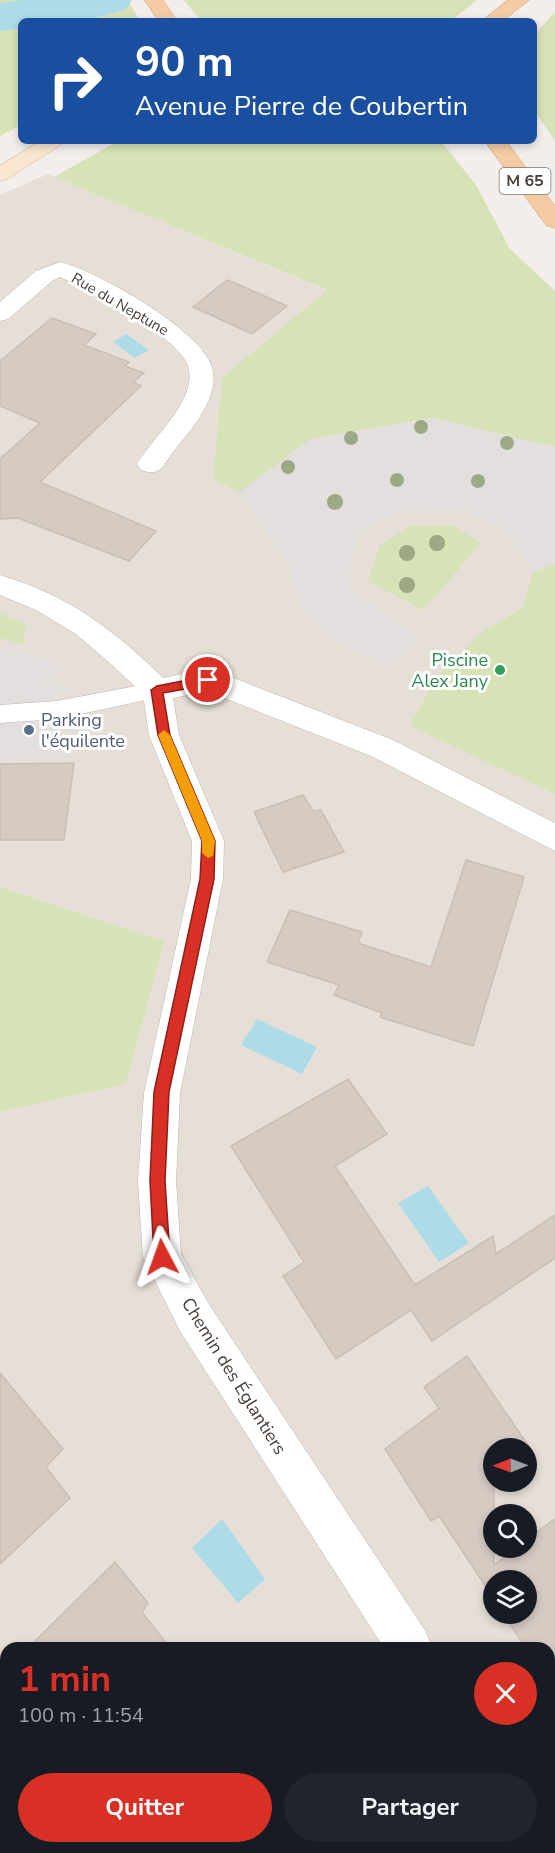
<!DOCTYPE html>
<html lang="fr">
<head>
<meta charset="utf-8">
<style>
  :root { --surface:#171b24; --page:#20242c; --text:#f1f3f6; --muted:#9ea1a6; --accent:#d93025 }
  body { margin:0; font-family:"Nunito Sans",sans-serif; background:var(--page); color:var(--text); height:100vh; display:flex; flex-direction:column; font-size:22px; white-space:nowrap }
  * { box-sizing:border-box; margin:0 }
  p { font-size:20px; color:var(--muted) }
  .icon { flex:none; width:33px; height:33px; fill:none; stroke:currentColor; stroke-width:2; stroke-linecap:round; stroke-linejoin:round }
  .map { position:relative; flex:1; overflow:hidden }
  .sheet { position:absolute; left:0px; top:1642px; width:555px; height:212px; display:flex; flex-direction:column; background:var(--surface); border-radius:18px 18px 0 0; box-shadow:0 3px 9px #0003 }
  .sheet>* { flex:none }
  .banner { position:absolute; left:18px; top:18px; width:519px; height:126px; border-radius:9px; box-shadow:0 3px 9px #0003; background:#1a4fa0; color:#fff; overflow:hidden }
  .needle { width:39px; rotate:269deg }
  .fabs { position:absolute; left:483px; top:1438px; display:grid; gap:12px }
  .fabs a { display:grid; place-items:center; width:54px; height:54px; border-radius:50%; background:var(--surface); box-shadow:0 3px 9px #0003; font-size:30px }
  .pin { position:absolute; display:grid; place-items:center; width:51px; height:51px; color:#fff; margin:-26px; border:3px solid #fff; border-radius:50%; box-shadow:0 2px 6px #0007 }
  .me { position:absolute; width:66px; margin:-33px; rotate:356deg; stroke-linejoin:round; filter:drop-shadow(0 0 4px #0008) }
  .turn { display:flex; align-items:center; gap:21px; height:126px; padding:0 18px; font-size:27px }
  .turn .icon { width:78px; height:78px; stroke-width:2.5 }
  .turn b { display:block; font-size:42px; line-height:51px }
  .round { display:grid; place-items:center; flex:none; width:63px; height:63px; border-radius:32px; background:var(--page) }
  .overview { display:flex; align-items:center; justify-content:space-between; height:102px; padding:0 18px }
  h1 { font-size:36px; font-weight:700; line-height:45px; color:var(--accent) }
  .action { display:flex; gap:12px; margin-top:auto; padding:12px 18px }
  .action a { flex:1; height:69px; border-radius:36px; background:var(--accent); color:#fff; font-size:24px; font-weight:700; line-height:69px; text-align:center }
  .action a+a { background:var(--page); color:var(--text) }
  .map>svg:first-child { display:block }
</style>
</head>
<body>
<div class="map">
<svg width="555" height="1853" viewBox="0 0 555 1853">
  <rect width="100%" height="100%" fill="#f3eeea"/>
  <path fill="#e6dfd8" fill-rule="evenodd" d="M48 174 328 291 222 378 213 480 555 447V1853H0V1112L126 1084 163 941 0 887V638L24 645 0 614V195ZM494 1449H526V1482H494ZM494 1515H526V1548H494ZM494 1581H526V1614H494ZM6 1648H549V1848H6Z"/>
  <g fill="#d8e2b7">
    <path d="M0 0H128L140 21H21V125L0 136Z"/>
    <path d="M184 0H477L451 21H201Z"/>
    <path d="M555 12V141L534 110V35Z"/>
    <path d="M118 141H441L476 185 510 249 555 291V447L432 418 311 439 240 492 213 480 222 378 327 290 54 177Z"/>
    <path d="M411 525 455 526 481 543 423 610 368 581 380 545Z"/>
    <path d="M555 564V794L410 726 435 679 479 634 523 608 533 572Z"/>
    <path d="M0 613 25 623 24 645 0 638Z"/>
    <path d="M0 887 164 941 126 1084 0 1112Z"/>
    <path d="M0 1785 6 1794V1848H39L42 1853H0Z"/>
  </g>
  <g fill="#e2dfde">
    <path d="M432 418 555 447V564L533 572 508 531 461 508 396 512 357 534 348 588 420 639 393 668 328 637 299 605 291 567 240 492 311 439Z"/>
    <path d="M8 647 64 667 44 683 75 688 49 702 68 758 0 760V649Z"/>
  </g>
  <g fill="#addce8">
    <path d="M126 334 149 350 135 358 113 342Z"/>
    <path d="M257 1019 317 1047 302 1074 241 1045Z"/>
    <path d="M428 1186 469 1243 439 1262 398 1203Z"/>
    <path d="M222 1519 265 1579 238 1603 192 1548Z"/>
  </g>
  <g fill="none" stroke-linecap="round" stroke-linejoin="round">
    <path fill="#addce8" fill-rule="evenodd" d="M22 0H132L125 10 82 21H21V29L0 31V3Z"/>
  </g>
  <g fill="#d6cbc3" stroke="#cdbeb4" stroke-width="1.5">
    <path d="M227 280 242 286 287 306 252 334 193 307Z"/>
    <path d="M52 318 96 334 84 345 129 362 125 366 144 373 133 382 141 386 40 482 156 531 129 561 18 518 0 519V459L40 423 0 406V361Z"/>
    <path d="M74 763 64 840H0V764Z"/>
    <path d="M303 795 313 811 321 810 344 852 283 872 254 812Z"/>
    <path d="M466 860 524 877 473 1046 380 1017 382 1013 334 995 339 985 267 962 290 910 362 932 358 943 431 967Z"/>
    <path d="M348 1079 387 1134 335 1166 415 1285 493 1236 496 1254 555 1215V1258L432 1341 411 1310 336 1359 283 1276 304 1262 231 1146Z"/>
    <path d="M467 1356 530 1448 526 1451V1449H494V1565L516 1548H526V1540L555 1519V1693L549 1684V1648H526L503 1614H526V1581H494V1599L439 1516 431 1521 385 1449 439 1408 424 1387Z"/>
    <path d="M0 1373 63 1449 46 1467 70 1498 0 1564Z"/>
    <path d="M115 1562 148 1603 142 1612 170 1648H28Z"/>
  </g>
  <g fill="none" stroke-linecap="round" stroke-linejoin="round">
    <g stroke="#c0b7b0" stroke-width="1">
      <path id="service" d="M157 682 165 684 168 690 165 696 57 719 0 723V705L57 701Z"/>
    </g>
    <g stroke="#c0b7b0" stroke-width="1">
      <g id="minor">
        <path d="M60 262C97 271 201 330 212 367 221 397 190 431 173 452 169 457 164 467 159 470 153 474 147 472 141 470L137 464C153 438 178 418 188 388 191 377 190 365 183 357 160 326 95 294 60 277L52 281 8 319 0 321V302L36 271Z"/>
        <path d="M0 575C68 595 113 629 163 678L208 669 218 672 393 740 555 823V851L371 756 207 691 173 698 179 735 224 841 223 879 180 1093 176 1181 181 1254 208 1303 426 1632 432 1648H384L180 1331 143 1257 138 1181 144 1093 191 879 192 841 149 735 143 694 111 664 76 634 36 610 0 595Z"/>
        <path d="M0 1729 6 1731V1784L0 1782Z"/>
        <path d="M549 1829 555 1832V1853H507L509 1848H549Z"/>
        <path d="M39 1848H89L91 1853H41Z"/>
      </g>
    </g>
    <g stroke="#d0baa0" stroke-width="1">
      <path id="secondary" d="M40 141H64L61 145 7 179 0 181V166Z"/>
    </g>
    <g stroke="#d6a574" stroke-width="1">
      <g id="primary">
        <path d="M145 0H163L177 21H159Z"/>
        <path d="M508 0H529L503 21H482Z"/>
        <path d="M485 141H506L555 206V228L547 226Z"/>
      </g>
    </g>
    <use href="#service" fill="#fff" fill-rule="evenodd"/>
    <use href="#minor" fill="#fff" fill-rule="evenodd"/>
    <use href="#secondary" fill="#f9e6ce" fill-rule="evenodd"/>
    <use href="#primary" fill="#f3cca3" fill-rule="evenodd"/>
  </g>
  <g fill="#9da985">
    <circle cx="421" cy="427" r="7"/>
    <circle cx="351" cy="438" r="7"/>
    <circle cx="507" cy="443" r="7"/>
    <circle cx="288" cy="467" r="7"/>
    <circle cx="397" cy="480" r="7"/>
    <circle cx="478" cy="481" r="7"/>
    <circle cx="335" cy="502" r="8"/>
    <circle cx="437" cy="543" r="8"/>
    <circle cx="407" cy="553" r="8"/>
    <circle cx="407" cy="585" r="8"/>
  </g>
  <path fill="#d93025" stroke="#8d1f18" stroke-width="1.5" d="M208 676 214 680 212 684 163 693 170 735 215 841 214 879 169 1092 165 1181 170 1257 168 1262 162 1264 156 1262 154 1257 150 1181 154 1092 200 879 202 841 158 735 151 690 157 686Z"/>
  <path fill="#f59e0b" d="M164 730 170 735 215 841 213 856 208 858 202 853V841L158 735Z"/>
  <circle fill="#2e9e5b" stroke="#fff" stroke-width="2" cx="500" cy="670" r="6"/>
  <circle fill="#5c6f8a" stroke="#fff" stroke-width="2" cx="29" cy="730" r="6"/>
  <g text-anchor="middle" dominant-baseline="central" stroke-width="6" stroke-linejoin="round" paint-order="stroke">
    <g font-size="15" fill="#463e39" stroke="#fff">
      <text transform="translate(120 304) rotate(30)">Rue du Neptune</text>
    </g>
    <rect fill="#fff" stroke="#7e7874" stroke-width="1.5" x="499.5" y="168" width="51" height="26" rx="4.5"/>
    <g font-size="16" font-weight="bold" fill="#463e39">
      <text x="525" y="181">M 65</text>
    </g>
    <g font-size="18" fill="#27864d" stroke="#fff" text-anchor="end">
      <text x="488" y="660">Piscine<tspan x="488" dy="21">Alex Jany</tspan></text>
    </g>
    <g font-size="18" fill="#4e5e75" stroke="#fff" text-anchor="start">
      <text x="41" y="720">Parking<tspan x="41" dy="21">l'équilente</tspan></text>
    </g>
    <g font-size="18" fill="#463e39" stroke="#fff">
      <text transform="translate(234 1376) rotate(58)">Chemin des Églantiers</text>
    </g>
  </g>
</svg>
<div class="fabs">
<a><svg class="needle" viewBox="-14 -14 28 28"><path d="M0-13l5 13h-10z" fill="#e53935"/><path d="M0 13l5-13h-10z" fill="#9ea1a6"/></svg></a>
<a><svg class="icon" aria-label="search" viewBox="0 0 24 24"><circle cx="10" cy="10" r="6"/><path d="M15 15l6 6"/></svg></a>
<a><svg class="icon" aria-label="layers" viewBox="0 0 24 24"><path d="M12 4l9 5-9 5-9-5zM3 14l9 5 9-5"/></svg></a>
</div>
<div class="pin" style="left:208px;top:680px;background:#d93025"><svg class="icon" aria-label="arrive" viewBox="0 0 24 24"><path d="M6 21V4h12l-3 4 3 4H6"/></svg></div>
<svg class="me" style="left:162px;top:1257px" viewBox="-20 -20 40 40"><path d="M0-17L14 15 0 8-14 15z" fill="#d93025" stroke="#fff" stroke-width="4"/></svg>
<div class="banner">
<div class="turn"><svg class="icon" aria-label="right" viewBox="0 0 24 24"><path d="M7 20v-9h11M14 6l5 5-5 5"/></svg><div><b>90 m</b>Avenue Pierre de Coubertin</div></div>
</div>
<section class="sheet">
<div class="overview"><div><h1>1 min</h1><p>100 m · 11:54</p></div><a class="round" style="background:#d93025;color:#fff"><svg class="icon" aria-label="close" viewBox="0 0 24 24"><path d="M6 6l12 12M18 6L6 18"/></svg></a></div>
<div class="action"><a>Quitter</a><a>Partager</a></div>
</section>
</div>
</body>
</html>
